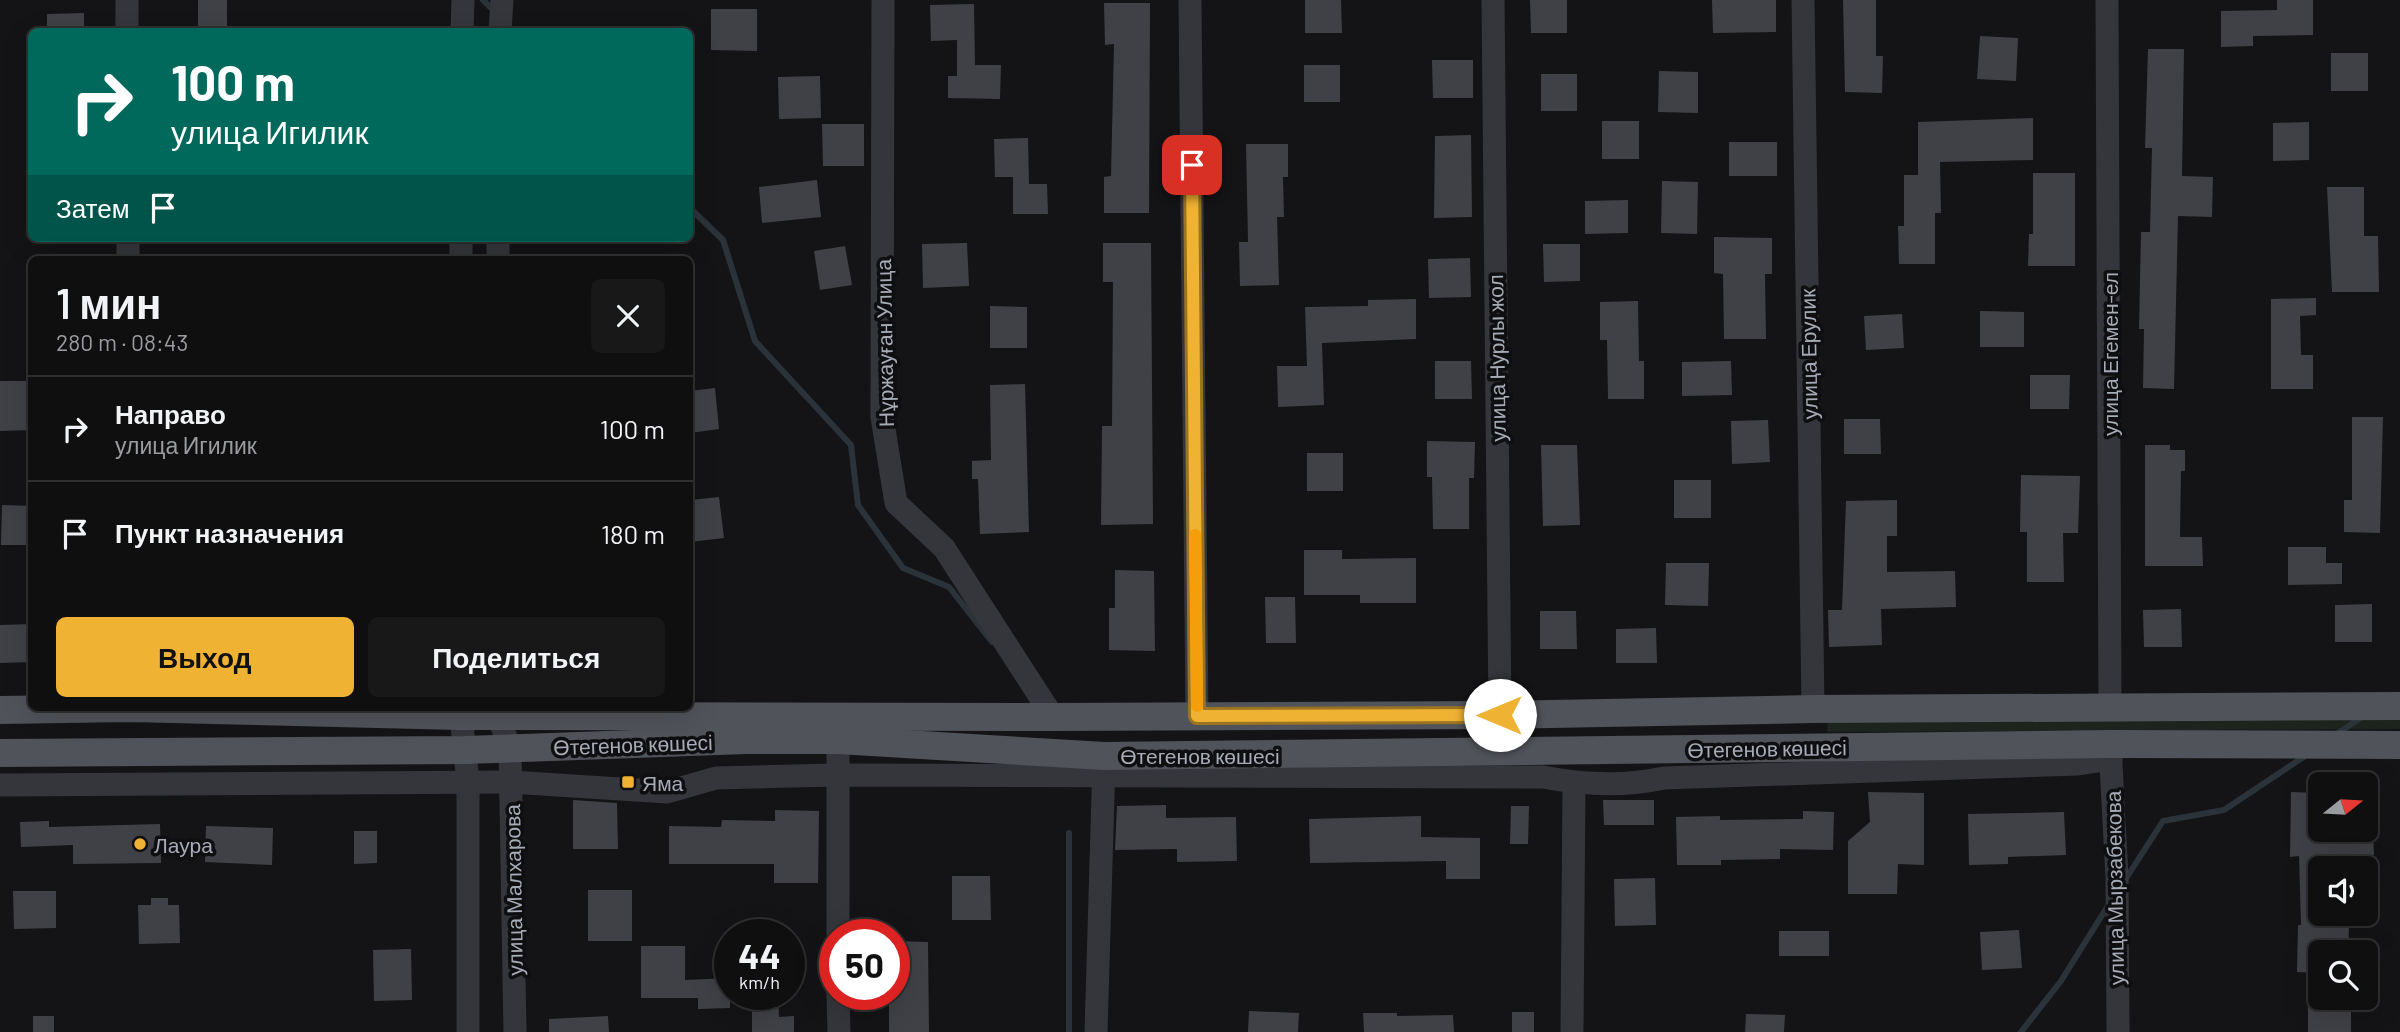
<!DOCTYPE html>
<html lang="ru">
<head>
<meta charset="utf-8">
<style>
  :root { --surface:#0f0f10; --page:#181819; --text:#f1f3f6; --muted:#9b9c9f; --line:#2f2f30; --accent:#efb233 }
  body { margin:0; font-family:Barlow,sans-serif; background:var(--page); color:var(--text); height:100vh; display:flex; flex-direction:column; font-size:26px; white-space:nowrap }
  * { box-sizing:border-box; margin:0 }
  p { font-size:23px; color:var(--muted) }
  .icon { flex:none; width:38px; height:38px; fill:none; stroke:currentColor; stroke-width:2; stroke-linecap:round; stroke-linejoin:round }
  .map { position:relative; flex:1; overflow:hidden }
  .side { position:absolute; left:28px; top:256px; width:665px; height:455px; display:flex; flex-direction:column; background:var(--surface); border-radius:10px; box-shadow:0 7px 28px #0002,0 0 0 2px var(--line) }
  .side>* { flex:none }
  .guide { position:absolute; left:28px; top:28px; width:665px; height:214px; border-radius:10px; box-shadow:0 7px 28px #0002,0 0 0 2px var(--line); background:#00695c; color:#fff; overflow:hidden }
  .needle { width:46px; rotate:72deg }
  .buttons { position:absolute; left:2308px; top:772px; display:grid; gap:14px }
  .buttons a { display:grid; place-items:center; width:70px; height:70px; border-radius:10px; background:var(--surface); box-shadow:0 7px 28px #0002,0 0 0 2px var(--line); font-size:35px }
  .speed { position:absolute; left:714px; top:919px; display:flex; gap:14px; font-size:35px; font-weight:700; text-align:center }
  .speed>* { display:grid; place-content:center; width:91px; height:91px; border-radius:50%; background:var(--surface); box-shadow:0 7px 28px #0002,0 0 0 2px var(--line); line-height:1 }
  .speed small { font-size:18px; font-weight:400 }
  .speed .limit { border:10px solid #d22; background:#fff; color:#111 }
  .pin { position:absolute; display:grid; place-items:center; width:60px; height:60px; color:#fff; margin:-30px; border-radius:14px; box-shadow:0 4px 10px #0006 }
  .me { position:absolute; width:77px; margin:-38px; rotate:270deg; stroke-linejoin:round; filter:drop-shadow(0 0 5px #0008) }
  .turn { display:flex; align-items:center; gap:24px; height:147px; padding:0 28px; font-size:32px }
  .turn .icon { width:91px; height:91px; stroke-width:2.5 }
  .turn b { display:block; font-size:49px; line-height:60px }
  .then { display:flex; align-items:center; height:66px; padding:0 28px; background:#0003; gap:14px; font-size:26px }
  .round { display:grid; place-items:center; flex:none; width:74px; height:74px; border-radius:10px; background:var(--page) }
  .overview { display:flex; align-items:center; justify-content:space-between; height:119px; padding:0 28px }
  h1 { font-size:42px; font-weight:600; line-height:52px }
  .button { display:flex; gap:14px; margin-top:auto; padding:14px 28px }
  .button a { flex:1; height:80px; border-radius:10px; background:var(--accent); color:#111; font-size:28px; font-weight:600; line-height:80px; text-align:center }
  .button a+a { background:var(--page); color:var(--text) }
  ul { padding:0; list-style:none }
  li { display:flex; align-items:center; gap:21px; height:105px; padding:0 28px; border-top:2px solid var(--line) }
  li div { flex:1 }
  li b { display:block; font-size:26px }
  li em { font-style:normal }
  .map>svg:first-child { display:block }
</style>
</head>
<body>
<div class="map">
<svg width="2400" height="1032" viewBox="0 0 2400 1032">
  <rect width="100%" height="100%" fill="#141416"/>
  <path fill="#1c241d" d="M2400 717V729L1827 732 1828 720Z"/>
  <g fill="none" stroke-linecap="round" stroke-linejoin="round">
    <g stroke="#2b333a" stroke-width="6">
      <path d="M483 0 494 11"/>
      <path d="M690 208 723 240 755 341 851 445 858 505 903 568 949 587 992 642"/>
      <path d="M2337 734 2363 716"/>
      <path d="M1069 833V1032"/>
      <path d="M2125 880 2163 821 2224 810 2305 756"/>
      <path d="M2021 1032 2061 981 2109 904"/>
    </g>
  </g>
  <g fill="#404146">
    <rect x="198" y="0" width="29" height="32"/>
    <path d="M1305 0H1341L1342 33H1305Z"/>
    <path d="M1530 0H1567V33H1531Z"/>
    <path d="M1712 0H1776V32L1713 33Z"/>
    <path d="M1843 0H1876V56H1883L1882 93 1845 92Z"/>
    <path d="M2277 0H2313V35L2253 36V46L2221 47V11L2277 10Z"/>
    <path d="M1104 3H1150L1149 213H1104V177L1111 176 1114 44 1105 45Z"/>
    <path d="M974 4 975 65H1001L1000 99 948 98V76H957V40L931 41 930 5Z"/>
    <path d="M711 9H757V51L711 50Z"/>
    <path d="M84 13V32H47V14Z"/>
    <path d="M1980 36 2018 38 2016 81 1977 79Z"/>
    <path d="M2148 49H2184L2182 176 2213 177 2212 217 2178 216 2174 389 2143 388 2144 329H2139L2141 232H2150L2152 148H2145Z"/>
    <rect x="2331" y="53" width="37" height="38"/>
    <path d="M1432 60H1473V98H1433Z"/>
    <rect x="1304" y="65" width="36" height="37"/>
    <path d="M1659 71 1698 72V113L1658 112Z"/>
    <rect x="1541" y="74" width="36" height="37"/>
    <path d="M820 76 821 118 779 119 778 77Z"/>
    <path d="M2033 118V160L1940 162 1941 213H1935V264H1899L1898 226H1904V175H1918V122Z"/>
    <rect x="1602" y="121" width="37" height="38"/>
    <path d="M2309 122V160L2273 161V123Z"/>
    <path d="M822 124H864V166H823Z"/>
    <path d="M1471 135 1472 217 1434 218 1435 136Z"/>
    <path d="M1028 138 1029 184H1047L1048 214H1013V177H995L994 139Z"/>
    <rect x="1729" y="142" width="48" height="34"/>
    <path d="M1246 144H1288V177H1283L1284 217H1277L1279 285 1240 286 1239 242H1248Z"/>
    <path d="M2033 173H2075V266H2028L2029 234H2033Z"/>
    <path d="M817 180 821 217 762 223 759 187Z"/>
    <path d="M1662 181 1698 182 1697 234 1661 233Z"/>
    <path d="M2327 187H2364V236H2378L2379 292H2332Z"/>
    <path d="M1628 200V233L1585 234V201Z"/>
    <path d="M1714 237 1772 238V274H1765L1766 339H1724L1723 274 1714 273Z"/>
    <path d="M967 243 969 286 923 288 922 244Z"/>
    <path d="M1103 243H1151L1153 524 1101 525 1102 426H1112L1113 282H1103Z"/>
    <path d="M1543 244H1580V281L1544 282Z"/>
    <path d="M845 246 852 285 820 290 814 251Z"/>
    <path d="M1470 258 1471 297 1429 298 1428 259Z"/>
    <path d="M2316 298V315L2300 316 2301 355H2313V389H2271V299Z"/>
    <path d="M1416 299V339L1322 343 1324 405 1278 407 1277 366H1307L1305 307 1368 306V300Z"/>
    <path d="M1638 301 1639 361H1644V399H1608L1607 340H1600V302Z"/>
    <path d="M990 306 1027 307V348H990Z"/>
    <path d="M1980 311 2024 312V347H1980Z"/>
    <path d="M1902 314 1904 348 1866 350 1864 316Z"/>
    <path d="M1435 361H1471L1472 399H1435Z"/>
    <path d="M1731 361 1732 395 1682 396V362Z"/>
    <path d="M2030 375H2070L2069 409H2030Z"/>
    <path d="M0 381H32V430L0 431Z"/>
    <path d="M1025 384 1029 532 980 534 978 479H972V461L991 460 990 385Z"/>
    <path d="M715 388 719 429 690 433V391Z"/>
    <path d="M2352 417H2383L2380 533 2344 532V500H2352Z"/>
    <path d="M1844 419H1880L1881 454H1844Z"/>
    <path d="M1768 420 1770 462 1732 464 1731 421Z"/>
    <path d="M1427 441 1475 442 1474 478H1469V529H1433L1432 477H1427Z"/>
    <path d="M1541 445H1577L1580 525 1543 526Z"/>
    <path d="M2145 445H2170V450H2185V471H2181L2180 537H2202L2203 566H2145Z"/>
    <rect x="1307" y="453" width="36" height="38"/>
    <path d="M2021 475 2080 476 2078 533H2063L2064 582H2027V532H2020Z"/>
    <rect x="1674" y="480" width="37" height="38"/>
    <path d="M719 497 724 538 690 542V500Z"/>
    <path d="M1897 500V536H1887V572L1955 571 1956 607 1881 609 1882 645 1829 647 1828 610H1842L1846 501Z"/>
    <path d="M2 505 32 506V545H1Z"/>
    <path d="M2288 547H2326V563H2342V584L2288 585Z"/>
    <path d="M1304 550H1342V559L1416 558V603H1360V595H1304Z"/>
    <path d="M1666 563H1709L1708 606 1665 605Z"/>
    <path d="M1115 570 1154 571 1155 651 1109 650V608H1115Z"/>
    <path d="M1265 597H1295L1296 643H1266Z"/>
    <path d="M2372 604V642H2335V605Z"/>
    <path d="M2181 609 2182 647H2144L2143 610Z"/>
    <path d="M1540 611H1576L1577 649H1540Z"/>
    <path d="M32 624V662L0 663V625Z"/>
    <path d="M1656 628 1657 663H1616V629Z"/>
    <path d="M1868 792 1924 793V865L1898 864 1897 894H1848V841L1870 822Z"/>
    <path d="M2291 792 2320 793V840L2353 839V830H2373L2374 855 2325 856 2326 868H2320V925L2349 926 2348 952H2320V973L2297 972 2298 925H2301L2299 856 2290 857Z"/>
    <path d="M573 800 617 803 618 849H573Z"/>
    <path d="M1603 800H1654V825H1604Z"/>
    <path d="M1166 805V818L1236 817 1237 861 1177 862V849L1115 850 1117 806Z"/>
    <path d="M1511 806H1529L1528 844H1510Z"/>
    <path d="M775 810 819 811 818 883H774V864H669V826L721 827 722 820 775 821Z"/>
    <path d="M1803 811 1834 812 1833 850 1780 849V859L1721 860V865H1677L1676 817 1720 816V820L1803 819Z"/>
    <path d="M2064 812 2066 855 2008 857V864L1969 865 1968 814Z"/>
    <path d="M1421 816V837L1480 838V879H1446V861L1310 863 1309 819Z"/>
    <path d="M49 821V827L160 824 161 863 73 864V845L21 847 20 822Z"/>
    <path d="M206 826 273 828 272 865 205 862Z"/>
    <path d="M354 831H377V863L354 864Z"/>
    <path d="M952 876H990L991 920H952Z"/>
    <path d="M1655 878 1656 925 1615 926 1614 879Z"/>
    <rect x="588" y="890" width="44" height="51"/>
    <path d="M13 891H56V928L14 929Z"/>
    <path d="M151 898H168V905H179L180 943 139 944 138 905H151Z"/>
    <path d="M2019 930 2022 968 1982 970 1980 932Z"/>
    <rect x="1779" y="931" width="50" height="25"/>
    <path d="M894 941 928 942 929 1032H889V1002H894Z"/>
    <path d="M641 946H685V980L730 978V1008L698 1009V998H641Z"/>
    <path d="M411 949 412 1000 374 1001 373 950Z"/>
    <path d="M752 994H778L779 1017 794 1016V1032H752Z"/>
    <rect x="2308" y="998" width="43" height="34"/>
    <path d="M1249 1011 1299 1013 1298 1032H1248Z"/>
    <rect x="1512" y="1012" width="22" height="20"/>
    <path d="M1363 1013H1397V1016L1453 1015 1454 1032H1364Z"/>
    <path d="M1746 1014 1785 1015 1784 1032H1745Z"/>
    <rect x="33" y="1016" width="21" height="16"/>
    <path d="M608 1016 609 1032H549V1019Z"/>
  </g>
  <g fill="none" stroke-linecap="round" stroke-linejoin="round">
    <g stroke="#35363b" stroke-width="23">
      <path d="M127 0V32"/>
      <path d="M883 0 882 417 896 503 944 548 1053 717"/>
      <path d="M1190 0 1197 717"/>
      <path d="M1493 0 1500 715"/>
      <path d="M1803 0 1813 709"/>
      <path d="M2107 0 2110 708"/>
      <path d="M462 32 463 0"/>
      <path d="M500 32 502 0"/>
      <path d="M128 238V259"/>
      <path d="M461 259V238"/>
      <path d="M498 259V238"/>
      <path d="M460 707 468 782V1032"/>
      <path d="M498 707V716L510 748 515 1032"/>
      <path d="M2110 745 2117 878 2118 1032"/>
      <path d="M0 785 511 782 667 792 716 778 835 775 1543 777C1584 785 1623 787 1664 778L2078 764 2111 759"/>
      <path d="M838 934V740"/>
      <path d="M838 994 839 1032"/>
      <path d="M1096 1032 1104 762"/>
      <path d="M1572 1032 1574 783"/>
    </g>
    <g stroke="#51535a" stroke-width="28">
      <path d="M0 710 130 708 460 716 1053 717 1500 715 1813 709 2400 706"/>
      <path d="M0 753 465 750 746 740H838L1104 756 2110 744 2400 745"/>
    </g>
  </g>
  <g fill="none" stroke-linecap="round" stroke-linejoin="round">
    <g stroke="#9b7421" stroke-width="18">
      <path id="route" d="M1192 165 1197 716 1500 715"/>
    </g>
    <use href="#route" stroke="#efb233" stroke-width="12"/>
    <path stroke="#f59e0b" stroke-width="12" d="M1195 535 1197 706"/>
  </g>
  <g fill="#efb233" stroke="#0f0f11" stroke-width="2.5">
    <rect x="621" y="775" width="14" height="14" rx="3.5"/>
    <circle cx="140" cy="844" r="7"/>
  </g>
  <g text-anchor="middle" dominant-baseline="central" stroke-width="7" stroke-linejoin="round" paint-order="stroke">
    <g font-size="21" fill="#a6abb6" stroke="#0f0f11">
      <text transform="translate(884 343) rotate(-91)">Нұржауған Улица</text>
      <text transform="translate(1808 354) rotate(-91)">улица Ерулик</text>
      <text transform="translate(2109 354) rotate(-90)">улица Егемен-ел</text>
      <text transform="translate(1496 358) rotate(-91)">улица Нурлы жол</text>
      <text transform="translate(633 744) rotate(-2)">Өтегенов көшесі</text>
      <text transform="translate(1767 748) rotate(-1)">Өтегенов көшесі</text>
      <text x="1200" y="755">Өтегенов көшесі</text>
      <text transform="translate(2114 888) rotate(-91)">улица Мырзабекова</text>
      <text transform="translate(513 890) rotate(-91)">улица Малхарова</text>
    </g>
    <g font-size="21" fill="#a6abb6" stroke="#0f0f11" text-anchor="start">
      <text x="642" y="782">Яма</text>
      <text x="154" y="844">Лаура</text>
    </g>
  </g>
</svg>
<div class="buttons">
<a><svg class="needle" viewBox="-14 -14 28 28"><path d="M0-13l5 13h-10z" fill="#e53935"/><path d="M0 13l5-13h-10z" fill="#9b9c9f"/></svg></a>
<a><svg class="icon" aria-label="sound" viewBox="0 0 24 24"><path d="M4 9h4l5-4v14l-5-4H4zM17 9q2 3 0 6"/></svg></a>
<a><svg class="icon" aria-label="search" viewBox="0 0 24 24"><circle cx="10" cy="10" r="6"/><path d="M15 15l6 6"/></svg></a>
</div>
<div class="speed"><div>44<small>km/h</small></div><div class="limit">50</div></div>
<div class="pin" style="left:1192px;top:165px;background:#d93025"><svg class="icon" aria-label="arrive" viewBox="0 0 24 24"><path d="M6 21V4h12l-3 4 3 4H6"/></svg></div>
<svg class="me" style="left:1500px;top:715px" viewBox="-20 -20 40 40"><circle r="19" fill="#fff"/><path d="M0-13L10 11 0 6-10 11z" fill="#efb233"/></svg>
<div class="guide">
<div class="turn"><svg class="icon" aria-label="right" viewBox="0 0 24 24"><path d="M7 20v-9h11M14 6l5 5-5 5"/></svg><div><b>100 m</b>улица Игилик</div></div>
<div class="then">Затем<svg class="icon" aria-label="arrive" viewBox="0 0 24 24"><path d="M6 21V4h12l-3 4 3 4H6"/></svg></div>
</div>
<section class="side">
<div class="overview"><div><h1>1 мин</h1><p>280 m · 08:43</p></div><a class="round"><svg class="icon" aria-label="close" viewBox="0 0 24 24"><path d="M6 6l12 12M18 6L6 18"/></svg></a></div>
<ul>
<li><svg class="icon" aria-label="right" viewBox="0 0 24 24"><path d="M7 20v-9h11M14 6l5 5-5 5"/></svg><div><b>Направо</b><p>улица Игилик</p></div><em>100 m</em></li>
<li><svg class="icon" aria-label="arrive" viewBox="0 0 24 24"><path d="M6 21V4h12l-3 4 3 4H6"/></svg><div><b>Пункт назначения</b></div><em>180 m</em></li>
</ul>
<div class="button"><a>Выход</a><a>Поделиться</a></div>
</section>
</div>
</body>
</html>
